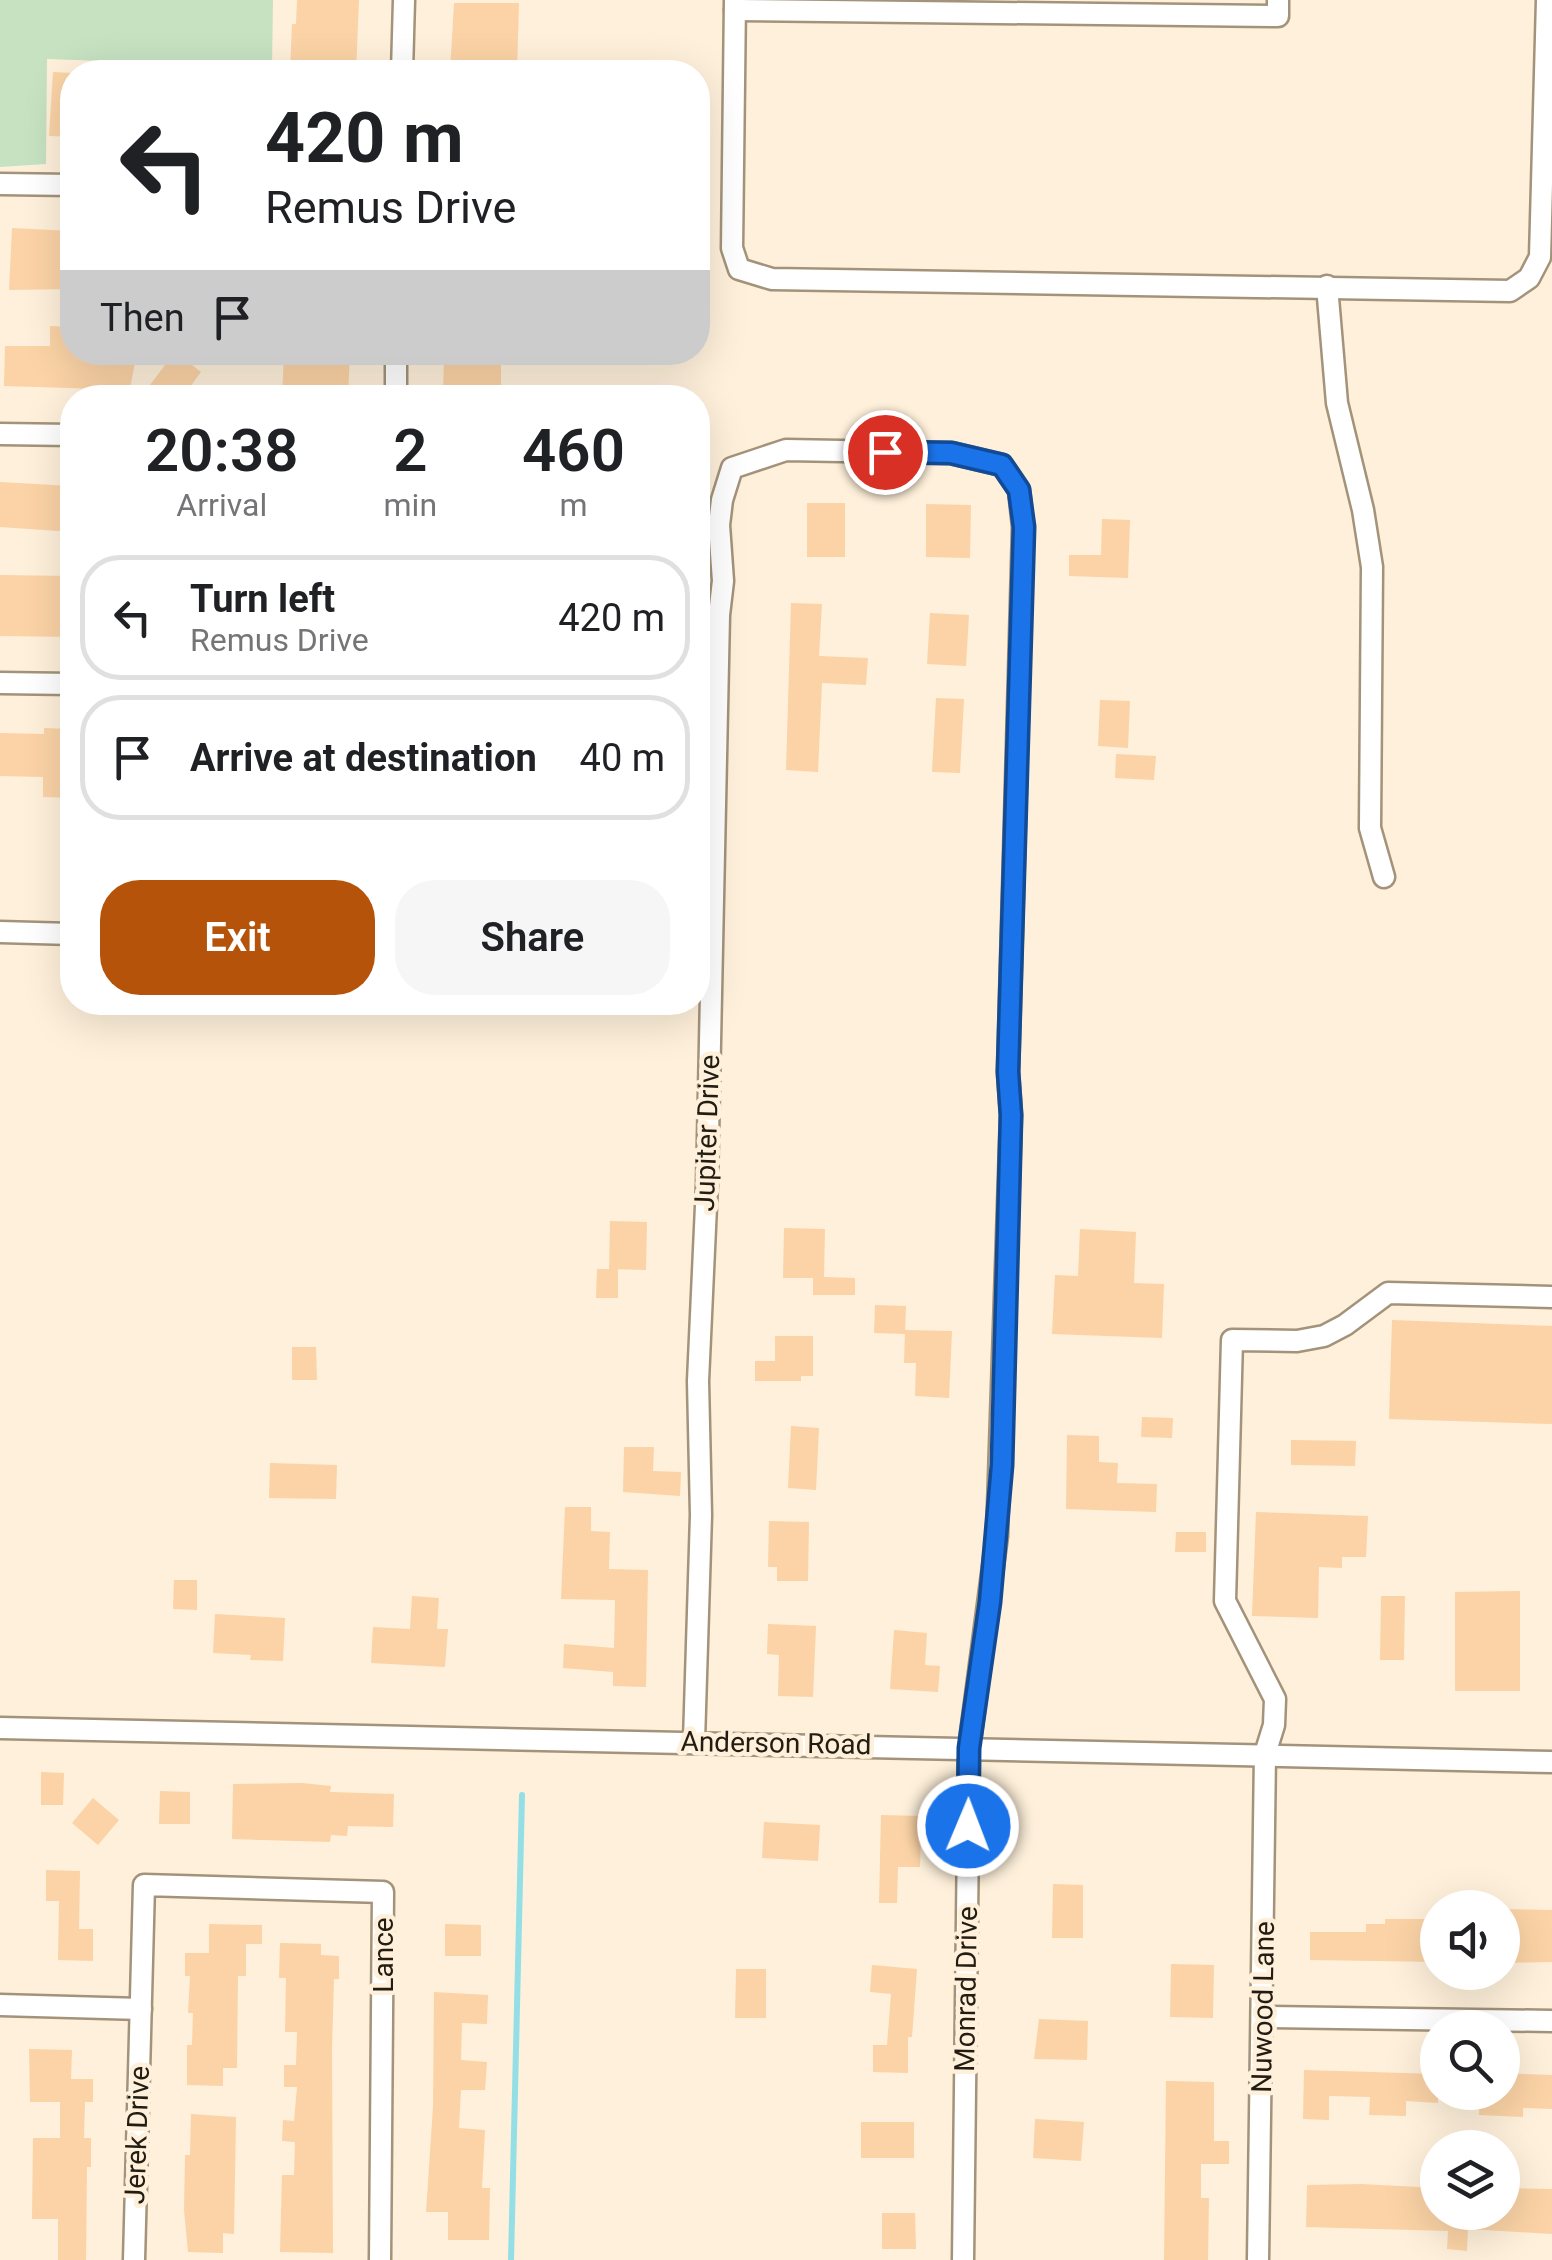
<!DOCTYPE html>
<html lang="en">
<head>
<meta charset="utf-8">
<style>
  :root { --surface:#fff; --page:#f6f6f6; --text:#202124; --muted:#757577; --line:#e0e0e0; --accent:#b45309 }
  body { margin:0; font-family:Roboto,sans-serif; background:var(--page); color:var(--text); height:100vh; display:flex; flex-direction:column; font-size:38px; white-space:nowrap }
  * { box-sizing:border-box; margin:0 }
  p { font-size:32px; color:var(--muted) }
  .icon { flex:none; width:55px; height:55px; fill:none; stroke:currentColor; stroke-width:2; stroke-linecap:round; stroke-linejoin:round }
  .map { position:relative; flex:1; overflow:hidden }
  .details { position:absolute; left:60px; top:385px; width:650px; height:630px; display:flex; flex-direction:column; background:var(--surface); border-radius:40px; box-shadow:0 10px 40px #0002 }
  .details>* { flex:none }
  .banner { position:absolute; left:60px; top:60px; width:650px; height:305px; border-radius:40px; box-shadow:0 10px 40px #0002; background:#fff; color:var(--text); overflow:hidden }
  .tools { position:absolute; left:1420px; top:1890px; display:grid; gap:20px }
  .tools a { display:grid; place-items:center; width:100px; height:100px; border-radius:50%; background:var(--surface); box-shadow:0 10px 40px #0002; font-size:50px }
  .pin { position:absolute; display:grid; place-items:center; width:85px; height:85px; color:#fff; margin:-42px; border:5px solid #fff; border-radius:50%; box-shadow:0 2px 10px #0007 }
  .me { position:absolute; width:110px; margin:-55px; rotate:1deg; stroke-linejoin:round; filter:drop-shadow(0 0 8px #0008) }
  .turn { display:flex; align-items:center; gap:35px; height:210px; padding:0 40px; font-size:45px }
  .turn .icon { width:130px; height:130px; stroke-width:2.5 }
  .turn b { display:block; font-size:70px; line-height:85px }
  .then { display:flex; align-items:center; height:95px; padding:0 40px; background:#0003; gap:20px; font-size:38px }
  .eta { display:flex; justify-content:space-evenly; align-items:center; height:170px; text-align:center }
  .eta b { font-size:60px; font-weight:600; line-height:70px }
  .cta { display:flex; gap:20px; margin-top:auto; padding:20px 40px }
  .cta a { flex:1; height:115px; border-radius:40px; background:var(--accent); color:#fff; font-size:40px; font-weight:600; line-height:115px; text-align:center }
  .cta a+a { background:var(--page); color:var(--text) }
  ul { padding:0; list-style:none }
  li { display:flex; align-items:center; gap:30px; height:125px; margin:0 20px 15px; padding:0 20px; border:5px solid var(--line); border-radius:40px }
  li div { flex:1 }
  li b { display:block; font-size:38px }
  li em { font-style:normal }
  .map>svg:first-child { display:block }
</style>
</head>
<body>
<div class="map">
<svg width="1552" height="2260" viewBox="0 0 1552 2260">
  <rect width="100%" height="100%" fill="#fef0da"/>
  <path fill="#c6e2c1" d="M0 0H273L272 67 47 59 46 164 0 167Z"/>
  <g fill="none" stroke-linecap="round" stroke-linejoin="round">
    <path stroke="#94dee5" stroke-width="6" d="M511 2260 522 1795"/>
  </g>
  <g fill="#fbd3a6">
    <path d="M297 0H359L356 72H290L292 24H296Z"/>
    <path d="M454 3H519L517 72H450Z"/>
    <path d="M53 72 72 73V137L49 136Z"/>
    <path d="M12 228 72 231V289L9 290Z"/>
    <path d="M50 326 72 327V352H137L129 394 102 389 4 386 5 346H50Z"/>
    <path d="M175 352 201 372 182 398H140Z"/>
    <path d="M284 352H350L348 398H282Z"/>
    <path d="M444 352H501V397H443Z"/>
    <path d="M0 482 72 486V532L0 527Z"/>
    <rect x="807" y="503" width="38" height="54"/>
    <path d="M926 504 971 505 970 558 926 557Z"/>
    <path d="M1102 519 1130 520 1128 578 1069 576V555H1101Z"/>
    <path d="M0 575 72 576V637L0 636Z"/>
    <path d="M791 603 822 604 819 656 868 658 866 685 822 683 818 772 786 770Z"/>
    <path d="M930 613 969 615 966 666 927 664Z"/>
    <path d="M936 698 964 699 960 773 932 772Z"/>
    <path d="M1100 700 1130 701 1128 748 1098 746Z"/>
    <path d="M44 728 72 729V798L43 797V777L0 776V733L44 734Z"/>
    <path d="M1116 754 1156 756 1154 780 1115 778Z"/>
    <path d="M610 1221 647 1222 646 1270 609 1269Z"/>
    <path d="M784 1228 825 1229 824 1277 855 1278V1295H813V1278H783Z"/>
    <path d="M1080 1229 1136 1232 1134 1283 1164 1284 1162 1338 1052 1334 1055 1275 1078 1276Z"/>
    <path d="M597 1269H618V1298H596Z"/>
    <path d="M875 1305 906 1306 905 1334 874 1333Z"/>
    <path d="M1392 1320 1552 1326V1424L1389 1419Z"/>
    <path d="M905 1330 952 1331 949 1398 915 1396 916 1363H904Z"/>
    <path d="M775 1336H813V1376H801V1381H755V1361H775Z"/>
    <path d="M292 1347H316L317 1380H292Z"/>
    <path d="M1142 1417 1173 1418 1172 1438 1141 1437Z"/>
    <path d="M791 1426 819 1428 816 1490 788 1488Z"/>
    <path d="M1067 1435 1099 1436V1462L1118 1463 1117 1483 1157 1484 1156 1512 1066 1509Z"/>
    <path d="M1291 1440 1356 1441 1355 1466 1291 1465Z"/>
    <path d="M624 1447H654L653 1471 681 1472 680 1496 623 1492Z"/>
    <path d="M270 1463 337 1465 336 1499 269 1498Z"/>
    <path d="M565 1507H591V1531L610 1532 609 1569 648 1570 646 1687 613 1686V1672L563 1668 564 1644 614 1648 615 1600 561 1599Z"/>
    <path d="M1256 1512 1368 1516 1366 1557H1342V1568L1319 1567 1318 1618 1252 1616Z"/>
    <path d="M769 1521 809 1522 808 1581H777V1567H768Z"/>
    <path d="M1176 1532H1206V1552H1175Z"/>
    <path d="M174 1580H197V1610L173 1609Z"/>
    <path d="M1520 1591V1691H1455V1592Z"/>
    <path d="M412 1596 439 1598 437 1629H448L445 1667 371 1663 373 1627 410 1629Z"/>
    <path d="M1381 1596H1405L1404 1660H1380Z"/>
    <path d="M215 1614 285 1618 283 1661 250 1660 251 1655 213 1653Z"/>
    <path d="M768 1624 816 1626 813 1697 778 1696 779 1655 767 1654Z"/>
    <path d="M894 1630 927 1633 925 1665 940 1666 938 1692 890 1689Z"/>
    <path d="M41 1772 64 1773 63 1805H41Z"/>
    <path d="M302 1783 331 1786 330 1792 394 1794 393 1827 348 1826 347 1836 331 1835 330 1842 232 1839 233 1784Z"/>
    <path d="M160 1791 190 1792V1824H159Z"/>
    <path d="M93 1798 119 1820 98 1845 72 1823Z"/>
    <path d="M881 1815 922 1816 920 1867H898L897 1903H879Z"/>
    <path d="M764 1822 820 1825 818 1861 762 1858Z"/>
    <path d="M46 1870 80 1871 79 1929H93V1961L58 1960 59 1901H46Z"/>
    <path d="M1053 1884 1083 1885V1938H1052Z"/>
    <path d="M1502 1909 1552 1910V1962L1502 1963Z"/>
    <path d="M1385 1919H1438V1962L1310 1960V1932H1366V1924H1385Z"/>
    <path d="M209 1924 262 1925V1944H246V1976H238L237 2068H223V2086L187 2085V2045H192L193 2013H188L190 1976H185V1953H209Z"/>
    <path d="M445 1924 481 1925V1956H445Z"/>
    <path d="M280 1943 321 1944V1955L339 1956V1979H334L332 2049 333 2253 280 2252 282 2175H294L295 2142 282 2141 283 2120 294 2121 297 2087H284V2065H296L297 2032H285L286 1978H279Z"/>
    <path d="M1171 1964 1214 1965 1213 2018 1170 2017Z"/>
    <path d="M872 1965 917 1969 912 2037H908V2073L873 2072V2045H887L891 1994 870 1992Z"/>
    <path d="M736 1969H766V2018H735Z"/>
    <path d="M434 1992 488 1995 487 2024 462 2023 461 2060 487 2062 485 2090H461L459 2128 485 2130 482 2188H490L489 2240H448V2212H426L433 2107Z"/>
    <path d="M1039 2019 1088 2021 1087 2060 1034 2059Z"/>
    <path d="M29 2049 72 2050 71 2079H93V2102H85L84 2138H91V2167H87L86 2260H58V2219H32L33 2138H60V2102H30Z"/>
    <path d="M1304 2070 1438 2074V2103L1406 2101V2116L1369 2115 1370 2097 1329 2096V2120L1303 2119Z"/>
    <path d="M1502 2073 1552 2075V2109L1523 2108V2117L1479 2115 1480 2092H1502Z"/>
    <path d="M1166 2081 1214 2082V2141H1229V2164H1201V2198H1209L1208 2260H1164Z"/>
    <path d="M191 2114 236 2117 234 2234 223 2233V2253L188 2252 184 2210 185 2155H190Z"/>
    <path d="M1035 2119 1084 2122 1081 2161 1033 2158Z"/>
    <rect x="861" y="2122" width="53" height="36"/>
    <path d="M1361 2184 1438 2188V2212H1502V2188L1552 2189V2234L1468 2229 1467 2251 1447 2249 1448 2231 1306 2227 1307 2185Z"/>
    <path d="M882 2213H915L916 2249H882Z"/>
  </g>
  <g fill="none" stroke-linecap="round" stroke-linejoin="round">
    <g stroke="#a3937a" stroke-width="25">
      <g id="minor">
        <path d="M735 0 732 248 739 269 772 279 1510 291 1529 278 1540 257 1547 0"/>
        <path d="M735 10 1278 16V0"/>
        <path d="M402 72 404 0"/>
        <path d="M0 184 72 185"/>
        <path d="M1327 286 1337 403 1363 510 1372 567 1370 828 1384 877"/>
        <path d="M396 398V352"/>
        <path d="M0 434 72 435"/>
        <path d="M0 683 72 684"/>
        <path d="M0 932 72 934"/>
        <path d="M0 1728 1552 1762"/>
        <path d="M694 1741 701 1515 698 1381 707 1184 719 615 723 581 719 525 722 500 732 468 786 450 951 453 1002 465 1019 490 1023 527 1008 1072 1011 1115 997 1536 969 1748 963 2260"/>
        <path d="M0 2005 141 2009"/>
        <path d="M1264 2017 1552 2021"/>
        <path d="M134 2260 144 1885 383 1892 380 2260"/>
        <path d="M1258 2260 1265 1754 1274 1725 1275 1699 1225 1601 1232 1340 1297 1341 1324 1336 1345 1325 1388 1293 1552 1297"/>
      </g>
    </g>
    <use href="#minor" stroke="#fff" stroke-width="20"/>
  </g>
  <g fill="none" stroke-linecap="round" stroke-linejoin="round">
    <g stroke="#114b97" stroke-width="25">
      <path id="route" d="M885 452 951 453 1002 465 1019 490 1024 527 1008 1072 1011 1115 1002 1465 990 1602 969 1748 968 1826"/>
    </g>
    <use href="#route" stroke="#1a73e8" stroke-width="18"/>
  </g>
  <g text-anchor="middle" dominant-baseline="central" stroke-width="9" stroke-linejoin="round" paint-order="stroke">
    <g font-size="28" fill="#221c12" stroke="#fef0da">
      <text transform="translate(707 1133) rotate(-88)">Jupiter Drive</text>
      <text transform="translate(776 1743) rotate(1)">Anderson Road</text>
      <text transform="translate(383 1955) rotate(-90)">Lance</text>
      <text transform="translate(966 1989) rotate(-89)">Monrad Drive</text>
      <text transform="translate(1263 2007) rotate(-89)">Nuwood Lane</text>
      <text transform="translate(137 2135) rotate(-88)">Jerek Drive</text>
    </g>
  </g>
</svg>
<div class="tools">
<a><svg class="icon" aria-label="sound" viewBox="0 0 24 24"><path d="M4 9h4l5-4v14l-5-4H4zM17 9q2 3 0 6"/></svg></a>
<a><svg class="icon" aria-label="search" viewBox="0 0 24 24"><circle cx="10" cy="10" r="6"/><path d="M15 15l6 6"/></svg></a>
<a><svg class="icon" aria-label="layers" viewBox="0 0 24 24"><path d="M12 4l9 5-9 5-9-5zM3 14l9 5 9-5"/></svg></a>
</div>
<div class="pin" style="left:885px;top:452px;background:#d93025"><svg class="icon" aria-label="arrive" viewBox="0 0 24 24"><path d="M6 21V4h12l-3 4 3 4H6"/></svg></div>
<svg class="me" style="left:968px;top:1826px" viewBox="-20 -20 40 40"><circle r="17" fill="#1a73e8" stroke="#fff" stroke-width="3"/><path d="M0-11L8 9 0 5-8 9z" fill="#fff"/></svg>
<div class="banner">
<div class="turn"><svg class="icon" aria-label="left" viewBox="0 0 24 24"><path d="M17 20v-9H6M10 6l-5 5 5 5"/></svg><div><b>420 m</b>Remus Drive</div></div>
<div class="then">Then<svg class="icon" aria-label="arrive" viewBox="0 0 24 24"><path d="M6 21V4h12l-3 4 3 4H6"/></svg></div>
</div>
<section class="details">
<div class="eta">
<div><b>20:38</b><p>Arrival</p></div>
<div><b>2</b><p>min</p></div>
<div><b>460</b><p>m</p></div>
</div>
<ul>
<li><svg class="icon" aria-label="left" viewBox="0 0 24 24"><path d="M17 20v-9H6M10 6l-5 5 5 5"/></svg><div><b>Turn left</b><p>Remus Drive</p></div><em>420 m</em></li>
<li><svg class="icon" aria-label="arrive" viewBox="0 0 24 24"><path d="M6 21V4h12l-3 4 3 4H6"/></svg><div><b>Arrive at destination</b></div><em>40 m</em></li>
</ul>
<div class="cta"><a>Exit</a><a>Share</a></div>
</section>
</div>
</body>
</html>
